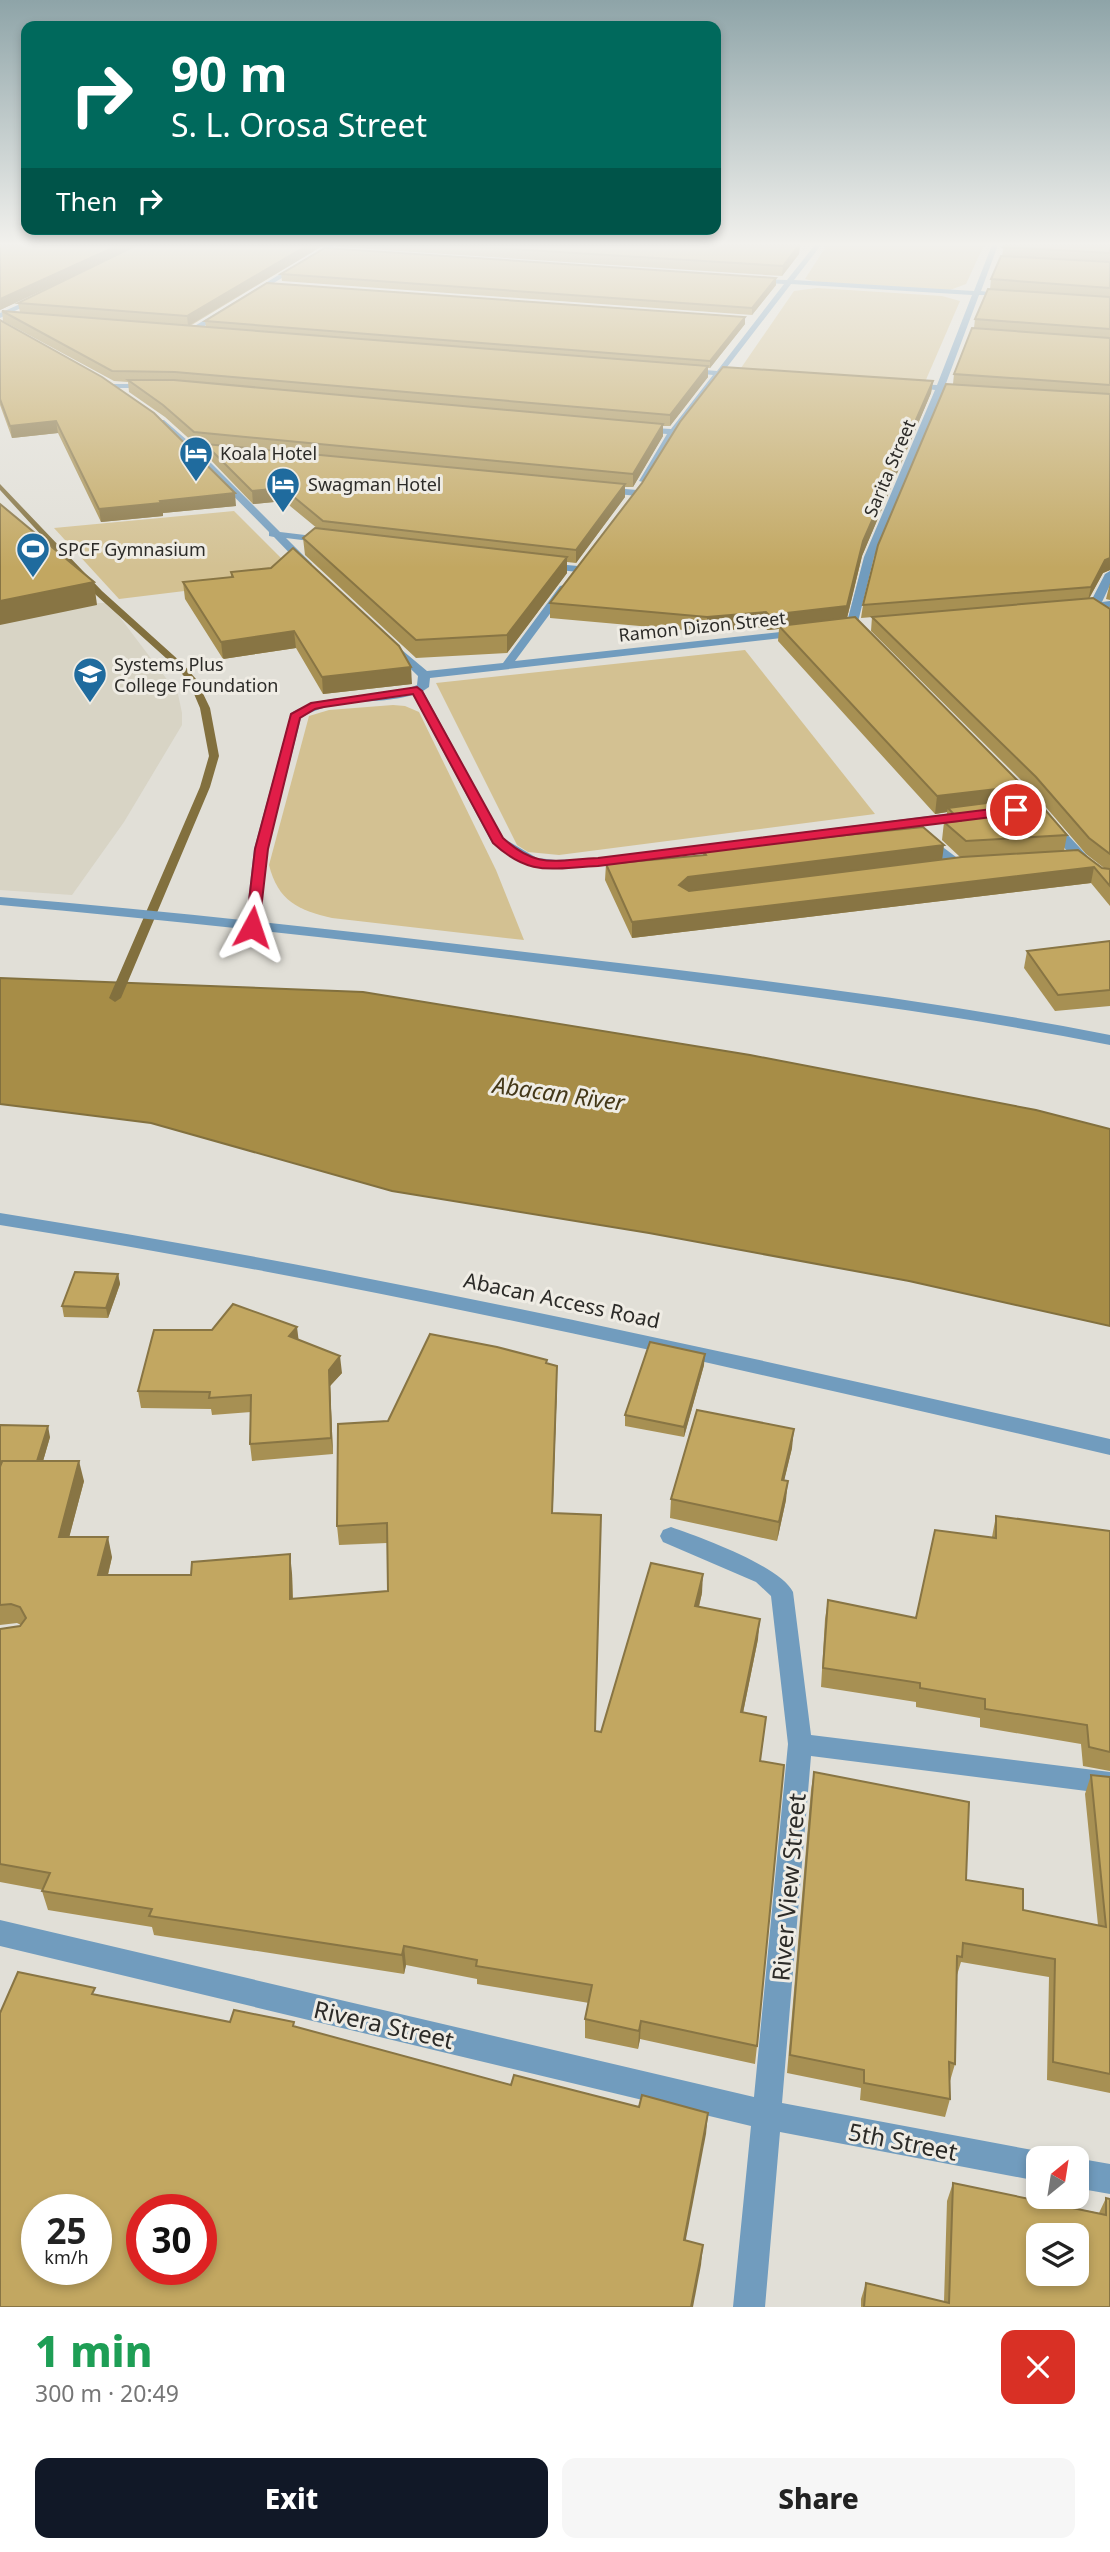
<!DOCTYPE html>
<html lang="en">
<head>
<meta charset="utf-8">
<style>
  :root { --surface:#fff; --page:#f6f6f6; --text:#222; --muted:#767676; --accent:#111827 }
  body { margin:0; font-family:"Noto Sans",sans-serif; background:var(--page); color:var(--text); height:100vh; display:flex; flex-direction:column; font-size:26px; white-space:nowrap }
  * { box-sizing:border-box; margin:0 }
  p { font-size:23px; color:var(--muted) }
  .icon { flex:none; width:38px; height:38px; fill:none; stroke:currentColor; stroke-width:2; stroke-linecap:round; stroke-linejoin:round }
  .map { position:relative; height:2307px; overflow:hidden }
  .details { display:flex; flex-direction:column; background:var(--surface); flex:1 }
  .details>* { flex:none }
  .hud { position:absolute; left:21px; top:21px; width:700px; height:214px; border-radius:14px; box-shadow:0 4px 10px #0003; background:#00695c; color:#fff; overflow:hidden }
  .needle { width:46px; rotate:30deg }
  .controls { position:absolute; left:1026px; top:2146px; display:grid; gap:14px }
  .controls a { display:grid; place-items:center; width:63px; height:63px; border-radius:14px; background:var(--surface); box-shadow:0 4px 10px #0003; font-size:35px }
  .speed { position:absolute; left:21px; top:2194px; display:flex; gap:14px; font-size:35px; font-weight:700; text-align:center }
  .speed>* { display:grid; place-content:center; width:91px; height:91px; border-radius:50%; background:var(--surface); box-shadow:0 4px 10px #0003; line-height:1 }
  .speed small { font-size:18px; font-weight:400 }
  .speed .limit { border:10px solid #d22; background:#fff; color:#111 }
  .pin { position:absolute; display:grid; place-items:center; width:60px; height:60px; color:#fff; margin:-30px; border:4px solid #fff; border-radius:50%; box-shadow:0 2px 7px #0007 }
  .me { position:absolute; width:77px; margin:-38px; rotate:5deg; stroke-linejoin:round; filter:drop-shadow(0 0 5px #0008) }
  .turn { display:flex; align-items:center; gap:24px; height:147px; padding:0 35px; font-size:32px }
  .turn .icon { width:91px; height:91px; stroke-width:2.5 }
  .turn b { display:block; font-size:49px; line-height:60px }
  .then { display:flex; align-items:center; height:66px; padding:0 35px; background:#0003; gap:14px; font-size:26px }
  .round { display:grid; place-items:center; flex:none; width:74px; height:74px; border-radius:14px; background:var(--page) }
  .overview { display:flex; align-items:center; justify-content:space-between; height:119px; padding:0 35px }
  h1 { font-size:42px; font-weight:800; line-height:52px; color:#1e9e55 }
  .action { display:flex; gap:14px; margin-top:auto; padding:14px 35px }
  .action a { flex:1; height:80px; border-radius:14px; background:var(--accent); color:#fff; font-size:28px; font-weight:800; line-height:80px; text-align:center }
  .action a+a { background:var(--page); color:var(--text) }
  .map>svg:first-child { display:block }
</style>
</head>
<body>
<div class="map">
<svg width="1110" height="2307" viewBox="0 0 1110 2307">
  <rect width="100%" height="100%" fill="#e1dfd7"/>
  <path fill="#d8d4c5" d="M0 517 95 603H109L178 694 182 713V725L124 822 72 895 0 890Z"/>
  <g fill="#d3c192">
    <path d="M827 245H984L966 284 950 290 817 282 805 279Z"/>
    <path d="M817 288 942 296 960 301 925 382 741 368 794 291Z"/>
    <path d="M234 511 300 577 119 599 54 528Z"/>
    <path d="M745 650 875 814 559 855 528 852 517 845 436 683Z"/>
    <path d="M393 705 405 706 419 712 496 870 524 940 332 918C298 910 278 901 269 865L309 716 329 710Z"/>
  </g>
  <path fill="#a78d47" stroke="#82703e" stroke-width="2" d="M0 978 363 992 750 1055 1036 1110 1110 1129V1326L909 1281 649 1233 392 1191 151 1123 0 1104Z"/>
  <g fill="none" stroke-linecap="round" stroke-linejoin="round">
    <path fill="#82703e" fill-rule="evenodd" d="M0 484 102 591 183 664 196 679 210 708 219 756 210 787 121 998 115 1002 109 998 200 787 209 756 200 708 189 682 177 668 96 595 0 490Z"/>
    <g fill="#719cbe" fill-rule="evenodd">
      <path d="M328 245H335L195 332 188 330Z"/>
      <path d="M815 245H821L794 280 974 291 992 245H998L981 291 1010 295H979L945 386 971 390 967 392 943 391 874 557 858 622 869 637 863 640 859 639 847 622 864 557 935 390 907 386 911 384 937 385 972 295 791 284 724 371 743 373V377L721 376 677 433 647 483 639 481 667 434 641 432 638 427 671 429 713 375 684 372 681 368 717 371 784 284 752 282 750 279 787 280Z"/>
      <path d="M38 296 40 299 0 318V313Z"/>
      <path d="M112 384H150L154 386 150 388H109Z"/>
      <path d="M158 420H164L196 448 280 532 330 538V542L326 543 286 538 312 564V568H304L274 537 269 536V532L190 452 158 424Z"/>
      <path d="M602 487 637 490 642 493 637 496 599 492V488Z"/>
      <path d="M545 563 578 566 583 569 578 572 541 568 540 566Z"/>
      <path d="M1110 571V585L1102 602 1110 601V607L1103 608 1110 614V622L1091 609 1082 610 1077 607 1090 603 1105 574Z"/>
      <path d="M564 585 569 588 515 661 799 630 805 633 799 636 430 678 429 687 423 691 503 838 537 858 556 860 598 858 968 811 975 815 968 819 598 866 556 869 533 866 517 861 492 843 413 695C376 706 335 696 301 718L268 849 259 927 252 931 247 930 245 927 254 849 291 713C330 689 376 703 417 685L418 676 384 643 390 640 427 671 503 663 560 586Z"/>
      <path d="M1006 773 1011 774 1094 863V869H1084L1001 780V774Z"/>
      <path d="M924 833 964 863V869H954L919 840V834Z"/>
      <path d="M671 1527C700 1537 780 1566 793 1592L811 1735 1110 1772V1794L811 1756 782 2103 1038 2151 1050 2158H1038V2181L780 2132 765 2307H733L751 2126 0 1946V1920L754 2097 788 1744 771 1596 756 1582 663 1542 660 1536 663 1530Z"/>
      <path d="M1076 2158 1110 2164V2194L1076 2188Z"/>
    </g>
    <g fill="#719cbe" fill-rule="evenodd">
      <path d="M0 897C192 913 384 935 576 958 755 979 933 1000 1110 1035V1045C933 1010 755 989 576 967 384 944 192 922 0 905Z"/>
      <path d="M0 1213C373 1272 742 1355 1110 1439V1455C742 1369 374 1285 0 1225Z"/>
    </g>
  </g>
  <g fill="#a79053">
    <path d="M0 245H324L190 326 206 327 205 321 745 324 710 368H708V377L670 426H663V436L633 487H625V497L576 563 567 562V573L507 653 416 658 305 555 303 538 318 529 284 501 253 504 207 456 206 445 195 444 165 417 129 392 128 382 114 381 3 321 2 311 20 312 18 303 64 280 0 310Z"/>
    <path d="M337 245H806H800L799 254 782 276 337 247Z"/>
    <path d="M1004 245H1110V570L1103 573 1089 599 1109 609 1110 605V906L1091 883 632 938 605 880 606 864 703 855V850L942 859 960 857 942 840 944 822H946L947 812 935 814 778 641 779 629 767 630 765 627 707 632 550 618V603L933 381 931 393 862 556 847 618 1021 799 1067 835 1064 851 1102 868H1104L1086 854 1033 792 871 631 872 617 897 615 861 618 863 605 953 384 954 374 974 328 975 319 990 289 991 279 1002 256Z"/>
    <path d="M281 274 776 285 752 315 282 281Z"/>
    <path d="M0 320 236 506 163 513V516L101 522 58 433 12 438 0 405Z"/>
    <path d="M231 572 412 684 323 694 296 648 223 659 185 599 183 582 231 577Z"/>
    <path d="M1110 583V600L1106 599Z"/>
    <path d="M1110 941V1006L1055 1011 1024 968 1027 951Z"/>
    <path d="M118 1274 120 1284 108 1318 64 1317 62 1306Z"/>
    <path d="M299 1340 342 1373 330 1386 333 1454 252 1461 250 1444 251 1412 212 1415 211 1409 141 1408 138 1391Z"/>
    <path d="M547 1360V1363L557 1385 552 1513 595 1731 601 1732 702 1593 699 1607 758 1639 743 1713 764 1736 760 1761 757 2046 755 2064 640 2039 638 2049 585 2038V2019L589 2003 477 1984V1979L406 1965 404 1974 154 1935 152 1927 48 1910 42 1891 43 1890 0 1882V1629L20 1626 21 1625 17 1623 0 1625V1425L50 1437 43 1461 84 1481 69 1537 112 1557 108 1575H191L292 1573 293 1599 388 1591 387 1543 339 1545 337 1526 388 1421Z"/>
    <path d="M704 1365 684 1437 625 1426V1415Z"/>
    <path d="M792 1448 784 1480 786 1500 777 1541 670 1518 671 1499Z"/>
    <path d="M996 1516 1110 1531V1771L1083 1766 1081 1744 980 1727V1718L916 1707V1702L821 1687 825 1619 828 1600 916 1618 992 1537Z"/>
    <path d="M814 1772 966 1880 1023 1910 1098 1925 1085 1794 1091 1775 1110 1777V2093L1047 2080 1049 1977 961 1962 957 1975 955 2064 950 2081H949L950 2099 945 2117 860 2100 861 2088 787 2073 811 1790Z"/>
    <path d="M953 2183 1099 2213 1106 2198 1110 2307H861V2299L866 2283 944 2302 947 2201Z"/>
  </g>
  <g fill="#887544">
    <path d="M119 245H140L0 310V299Z"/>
    <path d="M308 245H324L188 326 187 316Z"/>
    <path d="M800 245 799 254 782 276 783 266Z"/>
    <path d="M776 278V285L752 315V308Z"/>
    <path d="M745 317V324L710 368V361Z"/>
    <path d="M708 366V377L670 426V415Z"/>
    <path d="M933 381 931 393 862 556 846 622 779 626 778 629 767 630 769 615 863 541Z"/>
    <path d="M56 421 58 433 12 438 10 426Z"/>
    <path d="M663 424V436L633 487V474Z"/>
    <path d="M625 484V497L576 563V550Z"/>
    <path d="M283 488 284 501 253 504 252 491Z"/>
    <path d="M235 493 236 506 163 513V516L101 522 99 509 160 501Z"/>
    <path d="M567 557V573L507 653V635Z"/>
    <path d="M1110 558V570L1103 573 1088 600 1091 587 1105 560Z"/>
    <path d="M94 582 97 605 0 625V601Z"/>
    <path d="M766 612 765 627 707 632V617Z"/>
    <path d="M294 631 296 648 223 659 221 642Z"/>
    <path d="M411 667 412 684 323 694 322 677Z"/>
    <path d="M1023 786 1020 803 948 808 947 812 935 814 937 796Z"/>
    <path d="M944 845 942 861 688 893 679 885 688 877Z"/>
    <path d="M1094 867 1091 883 632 938V922Z"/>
    <path d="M118 1274 120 1284 108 1318 106 1308Z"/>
    <path d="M297 1327 299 1343 289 1336Z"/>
    <path d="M705 1354 704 1365 684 1437V1427Z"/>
    <path d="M340 1356 342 1373 330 1386 333 1454 331 1438 329 1370Z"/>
    <path d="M557 1366V1385L552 1533V1513Z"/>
    <path d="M48 1426 50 1437 39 1475 36 1464Z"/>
    <path d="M794 1429 792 1448 780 1498 782 1480Z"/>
    <path d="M79 1461 84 1481 64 1557 59 1537Z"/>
    <path d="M788 1481 786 1500 777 1541 779 1522Z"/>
    <path d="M108 1537 112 1557 103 1594 98 1575Z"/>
    <path d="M290 1554 292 1573 293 1619 290 1599Z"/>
    <path d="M703 1574 702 1593 694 1625 695 1606Z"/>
    <path d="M760 1619 758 1639 739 1732 741 1712Z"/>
    <path d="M404 1946 406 1965 404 1974 402 1955Z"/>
    <path d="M641 2021 640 2039 638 2049 639 2031Z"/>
    <path d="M708 2113 706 2134 682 2260 684 2240Z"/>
    <path d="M703 2245 701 2265 693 2307H691Z"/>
  </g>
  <g fill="#c2a761" stroke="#887544" stroke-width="2" fill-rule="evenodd">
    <path d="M0 245H119L0 299Z"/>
    <path d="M137 245H308L187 316 18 303Z"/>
    <path d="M447 245H799L783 266Z"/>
    <path d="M1004 245H1110V253L1003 247Z"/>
    <path d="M325 248 776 278 752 308 281 274Z"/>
    <path d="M1001 256 1110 262V288L991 279Z"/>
    <path d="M267 283 745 317 710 361 205 321Z"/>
    <path d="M988 289 1110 297V329L975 319Z"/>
    <path d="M2 311 708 366 670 415 175 372 112 371Z"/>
    <path d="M0 320 102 377 154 413 235 493 160 501 161 503 99 509 56 421 10 426 0 399Z"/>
    <path d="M972 328 1110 338V385L954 374Z"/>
    <path d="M723 367 933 381 863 541 847 606 769 615 766 612 707 617 550 603 642 483 680 422Z"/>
    <path d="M128 380H174L663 424 633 474 194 432 163 405Z"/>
    <path d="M946 384 1110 394V558L1105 560 1091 587 863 605 878 545Z"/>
    <path d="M205 444 625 484 576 550 323 521 283 488 252 491Z"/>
    <path d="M0 504 94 582 0 601Z"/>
    <path d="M315 528 567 557 507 635 416 640 303 538Z"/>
    <path d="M293 548 399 646 411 667 322 677 294 631 221 642 183 582 233 577 231 572 271 568Z"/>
    <path d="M1093 598 1110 609V854L1089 838 1036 777 872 617Z"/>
    <path d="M855 617 1023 786 937 796 779 626Z"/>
    <path d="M1034 797 1067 835 966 841 944 822 960 821 948 808Z"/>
    <path d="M923 827 944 845 688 877 679 885 689 891 962 857 1078 850 1102 868 1110 869V886L1094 867 632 922 606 864 706 855 703 850Z"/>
    <path d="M1110 941V990L1058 995 1027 951Z"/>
    <path d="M75 1272 118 1274 106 1308 62 1306Z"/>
    <path d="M233 1304 297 1327 289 1336 340 1356 329 1370 331 1438 250 1444 251 1395 209 1398 210 1392 138 1391 154 1330H212Z"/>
    <path d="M430 1334 497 1347 547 1360 546 1363 557 1366 552 1513 601 1515 595 1731 601 1732 651 1563 703 1574 695 1606 760 1619 741 1712 766 1717 760 1761 784 1765 757 2046 641 2021 639 2031 585 2019 592 1985 476 1966 477 1960 404 1946 402 1955 149 1916 152 1909 42 1891 50 1873 0 1864V1629L20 1626 26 1618 20 1607 11 1604 0 1605V1467L2 1461H79L59 1537H108L98 1575H191L192 1562 290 1554V1599L388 1591 387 1523 337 1526 338 1424 388 1421Z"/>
    <path d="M650 1342 705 1354 684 1427 625 1415Z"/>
    <path d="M697 1410 794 1429 782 1480 788 1481 779 1522 671 1499Z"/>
    <path d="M0 1425 48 1426 37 1461H2L1 1464H0Z"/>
    <path d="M996 1516 1110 1531V1752L1089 1747 1087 1725 985 1709V1699L920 1688V1683L823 1668 828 1600 916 1618 935 1530 996 1538Z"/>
    <path d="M814 1772 969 1802 966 1880 1023 1889V1910L1106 1927 1091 1775 1110 1777V2074L1053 2062 1055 1959 963 1943 962 1957 957 1956 955 2064 949 2062 950 2099 864 2083V2070L790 2055Z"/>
    <path d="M18 1972 95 1988 92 1994 230 2022 234 2010 294 2022 293 2026 511 2085 514 2075 639 2107 642 2095 708 2113 684 2240 703 2245 691 2307H0V2013ZM37 2210H96V2270H37ZM142 2210H201V2270H142Z"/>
    <path d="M953 2183 1106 2215V2198L1110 2199V2307H864L866 2283 949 2303ZM1038 2235H1076V2273H1038Z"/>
  </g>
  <linearGradient id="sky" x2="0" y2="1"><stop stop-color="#8ea4a8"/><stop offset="0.43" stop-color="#f2f1ed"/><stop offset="1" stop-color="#f2f1ed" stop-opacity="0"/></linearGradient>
  <rect width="1110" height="568" fill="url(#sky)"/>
  <path fill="#e11d48" stroke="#92132f" stroke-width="2" d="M417 687 422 691 503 838C537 869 554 860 598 858L1016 806 1022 810 1016 814 598 866C550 868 530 877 493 843L413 694 324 707 315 709 300 718 268 849 259 927 252 931 248 929 246 927 255 849 291 714 311 703Z"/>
  <defs>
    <g id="hotel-pin" transform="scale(1.75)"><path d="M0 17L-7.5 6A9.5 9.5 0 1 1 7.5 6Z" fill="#1f6b9e" stroke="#efece4"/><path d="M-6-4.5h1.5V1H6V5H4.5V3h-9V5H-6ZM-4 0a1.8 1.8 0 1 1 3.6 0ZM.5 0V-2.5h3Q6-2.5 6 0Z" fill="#fff"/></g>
    <g id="stadium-pin" transform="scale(1.75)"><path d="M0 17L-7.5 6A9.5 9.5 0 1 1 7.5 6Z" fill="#1f6b9e" stroke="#efece4"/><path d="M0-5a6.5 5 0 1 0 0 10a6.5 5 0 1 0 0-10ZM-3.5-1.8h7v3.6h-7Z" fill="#fff"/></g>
    <g id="university-pin" transform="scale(1.75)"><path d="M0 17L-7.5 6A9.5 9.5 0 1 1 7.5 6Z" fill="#1f6b9e" stroke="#efece4"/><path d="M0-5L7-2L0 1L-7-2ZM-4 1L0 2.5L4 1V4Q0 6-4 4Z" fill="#fff"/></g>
  </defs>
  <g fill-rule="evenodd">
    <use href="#hotel-pin" x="196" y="453"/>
    <use href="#hotel-pin" x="283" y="484"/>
    <use href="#stadium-pin" x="33" y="549"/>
    <use href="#university-pin" x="90" y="674"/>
  </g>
  <g text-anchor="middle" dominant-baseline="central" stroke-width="6" stroke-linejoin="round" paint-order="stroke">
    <g font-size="18" fill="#2c2b28" stroke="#efece4" text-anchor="start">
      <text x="220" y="453">Koala Hotel</text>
      <text x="308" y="484">Swagman Hotel</text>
      <text x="58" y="549">SPCF Gymnasium</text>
      <text x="114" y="664">Systems Plus<tspan x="114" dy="21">College Foundation</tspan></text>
    </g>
    <g font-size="18" fill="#2c2b28" stroke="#efece4">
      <text transform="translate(889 468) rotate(-67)">Sarita Street</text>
      <text transform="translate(702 626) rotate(-6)">Ramon Dizon Street</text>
    </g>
    <g font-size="21" fill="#2c2b28" stroke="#efece4">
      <text transform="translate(562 1300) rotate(12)">Abacan Access Road</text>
    </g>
    <g font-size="23" font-style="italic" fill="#443819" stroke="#efece4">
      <text transform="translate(559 1093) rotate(8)">Abacan River</text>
    </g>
    <g font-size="24" fill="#2c2b28" stroke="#efece4">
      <text transform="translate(788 1887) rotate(-85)">River View Street</text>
      <text transform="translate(384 2024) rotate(13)">Rivera Street</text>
      <text transform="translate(903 2141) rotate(11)">5th Street</text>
    </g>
  </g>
</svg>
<div class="controls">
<a><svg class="needle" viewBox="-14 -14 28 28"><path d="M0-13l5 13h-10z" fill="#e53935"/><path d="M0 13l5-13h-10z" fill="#767676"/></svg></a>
<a><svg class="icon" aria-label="layers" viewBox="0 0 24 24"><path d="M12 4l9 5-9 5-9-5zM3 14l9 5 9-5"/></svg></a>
</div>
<div class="speed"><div>25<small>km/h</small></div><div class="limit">30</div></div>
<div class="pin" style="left:1016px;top:810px;background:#d93025"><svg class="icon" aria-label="arrive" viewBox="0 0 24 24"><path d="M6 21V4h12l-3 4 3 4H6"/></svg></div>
<svg class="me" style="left:252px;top:927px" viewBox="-20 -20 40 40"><path d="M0-17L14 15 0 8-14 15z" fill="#e11d48" stroke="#fff" stroke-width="4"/></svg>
<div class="hud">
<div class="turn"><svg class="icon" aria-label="right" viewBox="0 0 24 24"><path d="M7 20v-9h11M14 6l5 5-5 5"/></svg><div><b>90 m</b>S. L. Orosa Street</div></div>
<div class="then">Then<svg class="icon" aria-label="right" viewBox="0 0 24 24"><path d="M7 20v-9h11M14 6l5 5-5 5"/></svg></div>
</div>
</div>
<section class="details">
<div class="overview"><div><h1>1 min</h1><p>300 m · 20:49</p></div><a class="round" style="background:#d93025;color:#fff"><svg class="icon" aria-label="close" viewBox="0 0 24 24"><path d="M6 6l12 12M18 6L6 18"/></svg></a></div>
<div class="action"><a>Exit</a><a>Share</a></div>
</section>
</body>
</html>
